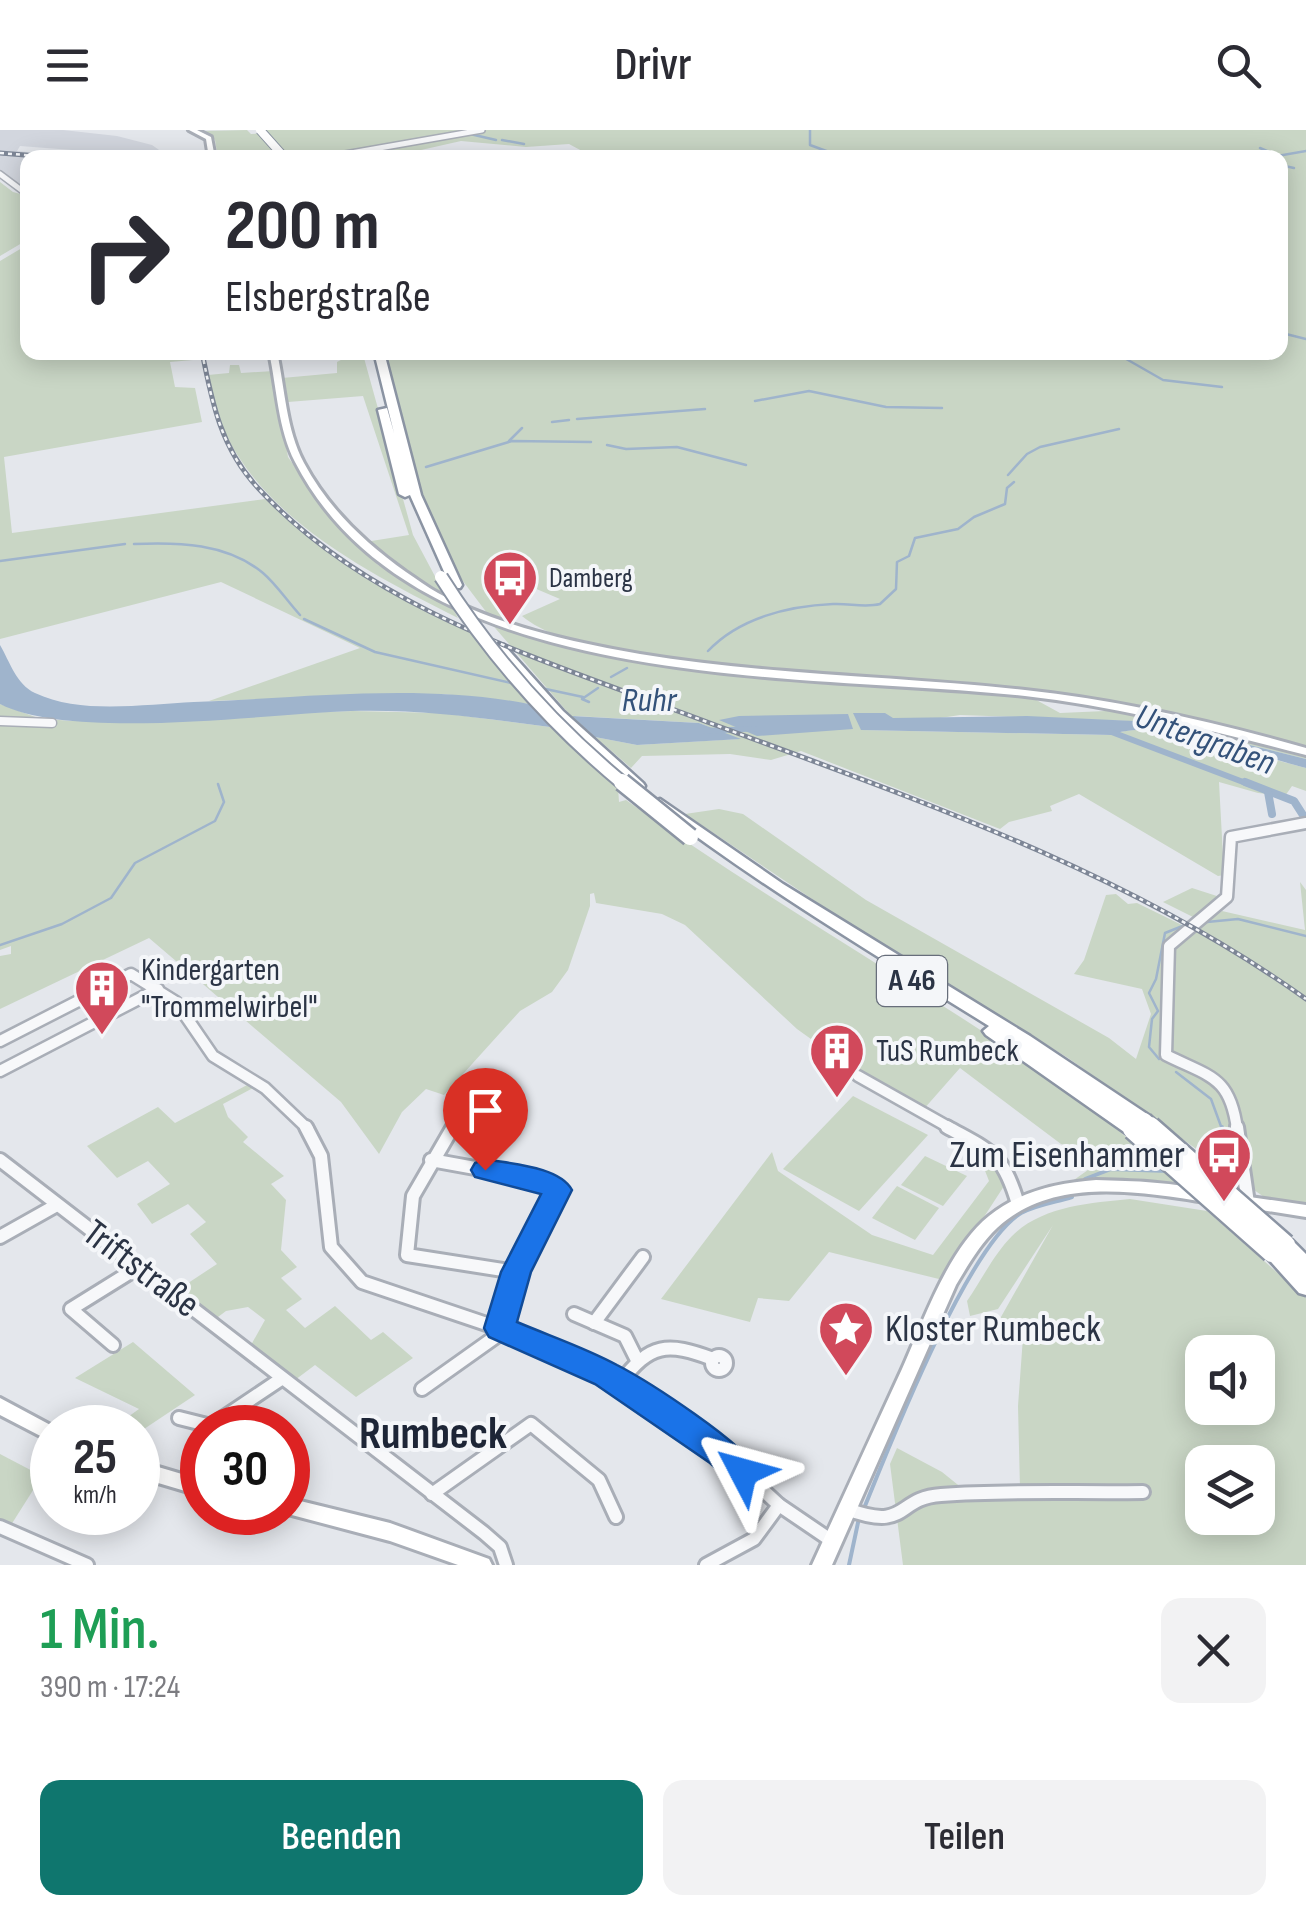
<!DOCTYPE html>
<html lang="de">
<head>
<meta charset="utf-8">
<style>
  :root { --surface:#fff; --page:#f2f2f3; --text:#2b2b33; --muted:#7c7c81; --accent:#0f766e }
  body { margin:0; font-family:"Sofia Sans Condensed",sans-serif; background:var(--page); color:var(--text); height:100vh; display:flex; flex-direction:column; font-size:38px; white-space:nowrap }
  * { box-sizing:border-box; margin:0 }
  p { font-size:32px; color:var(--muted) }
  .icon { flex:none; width:55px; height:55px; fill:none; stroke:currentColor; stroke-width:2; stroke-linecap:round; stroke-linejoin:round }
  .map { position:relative; height:1435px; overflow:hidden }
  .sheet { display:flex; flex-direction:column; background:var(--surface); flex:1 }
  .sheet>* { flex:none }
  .hud { position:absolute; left:20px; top:20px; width:1268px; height:210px; border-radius:20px; box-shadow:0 5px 25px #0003; background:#fff; color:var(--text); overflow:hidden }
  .tools { position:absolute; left:1185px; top:1205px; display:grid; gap:20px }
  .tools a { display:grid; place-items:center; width:90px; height:90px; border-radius:20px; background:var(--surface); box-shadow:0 5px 25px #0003; font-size:50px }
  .speed { position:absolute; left:30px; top:1275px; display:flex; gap:20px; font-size:50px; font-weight:700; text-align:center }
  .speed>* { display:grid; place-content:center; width:130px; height:130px; border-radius:50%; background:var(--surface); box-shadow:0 5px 25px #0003; line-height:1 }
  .speed small { font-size:25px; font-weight:400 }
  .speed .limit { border:15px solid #d22; background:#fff; color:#111 }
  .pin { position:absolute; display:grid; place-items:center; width:85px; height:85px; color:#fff; margin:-102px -42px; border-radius:50% 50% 50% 0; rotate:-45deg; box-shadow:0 0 10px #0007 }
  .pin .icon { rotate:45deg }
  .me { position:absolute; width:110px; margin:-55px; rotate:309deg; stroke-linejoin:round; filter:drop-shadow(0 0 8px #0008) }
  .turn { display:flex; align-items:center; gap:35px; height:210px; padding:0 40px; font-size:45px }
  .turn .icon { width:130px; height:130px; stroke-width:2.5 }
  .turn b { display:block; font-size:70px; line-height:85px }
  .round { display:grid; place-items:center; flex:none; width:105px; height:105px; border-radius:20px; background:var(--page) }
  .summary { display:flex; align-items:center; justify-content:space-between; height:170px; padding:0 40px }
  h1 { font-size:60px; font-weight:600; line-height:75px; color:#1e9e55 }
  .action { display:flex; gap:20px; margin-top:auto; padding:20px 40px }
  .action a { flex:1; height:115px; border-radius:20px; background:var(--accent); color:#fff; font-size:40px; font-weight:600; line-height:115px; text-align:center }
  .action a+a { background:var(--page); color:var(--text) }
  header { display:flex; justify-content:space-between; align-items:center; height:130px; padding:0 40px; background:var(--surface); font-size:45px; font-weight:600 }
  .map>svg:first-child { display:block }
</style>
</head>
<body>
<header><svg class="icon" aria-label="menu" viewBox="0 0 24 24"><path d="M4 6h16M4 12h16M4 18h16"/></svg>Drivr<svg class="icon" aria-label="search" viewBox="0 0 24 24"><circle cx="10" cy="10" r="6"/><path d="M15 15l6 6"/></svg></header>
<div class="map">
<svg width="1306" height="1435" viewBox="0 0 1306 1435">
  <rect width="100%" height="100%" fill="#e4e7ec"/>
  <path fill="#d2d6de" d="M0 0H63L117 6 152 15 169 27H110L84 24 85 21 20 16 17 21 83 27 28 28 27 64 0 42Z"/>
  <g fill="#c9d6c5" fill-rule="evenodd">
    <path d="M247 0 251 4 266 3 264 0H1306V619C1201 589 1094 566 985 555 882 545 593 546 522 486L560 469 527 455 500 470 519 479 508 491 487 483 453 438 433 397 412 337 387 226 364 228 413 405 446 467 396 438 365 412 409 405 363 266 288 272 282 248 337 243V232L356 222H1280V28H595L569 14 526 17 461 11 390 27 218 28 215 10 204 1Z"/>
    <path d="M0 52 13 62 28 66 27 110 0 126Z"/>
    <path d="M27 115 28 222 190 223 193 230 170 232 175 257 195 258 202 292 4 327 12 403 265 369 336 427 394 463 468 500 529 574 443 564 209 571 360 518 221 452 0 509V131Z"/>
    <path d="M230 235H239L241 243 274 241 288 327 330 387 378 435 452 477 458 488C357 437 225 371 208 245L229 243Z"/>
    <path d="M490 492C601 531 717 545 834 555L848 551 1029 566 1060 583 1128 580 1195 593 1306 624V629L1156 592 960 585 861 600 1111 605C1152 586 1260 627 1306 638V661L1292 656 1285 666 1258 663 1219 652 1224 745 1218 746 1079 664 1050 676 1052 681 1009 692 1000 699 801 621 771 630 730 624 642 626 631 638 570 585ZM575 586 699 593 738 609 637 615 595 607Z"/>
    <path d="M0 574 38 588 70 591 353 581 441 583 550 597 618 657 619 672 626 670C757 763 897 843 1030 933 1085 971 1135 1014 1186 1057L1131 1050 1071 1052 1095 1035 1099 1028 1061 1014 960 938 923 980 857 942 797 899 685 795 662 784 596 773 594 763 590 764V776L568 840 552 862 520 881 444 965 426 959 402 982 379 1024 341 972 149 808 0 879V826L11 824V816L0 820Z"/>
    <path d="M719 679 743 684 866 770 1109 908 1136 929 1151 884 1142 859 1074 844 1084 830 1106 765 1116 764 1128 774 1137 773 1186 797 1167 812 1161 862 1164 912 1173 815 1222 781 1305 800 1300 752 1306 760V1075L1264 1067 1068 928 833 783 685 684Z"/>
    <path d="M1192 758 1223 768 1197 789 1163 772Z"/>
    <path d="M249 954 253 958 223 974 228 987 248 1007 243 1012 284 1046 271 1054 286 1070 281 1120 297 1137 281 1148 302 1169 286 1180 305 1198 335 1176 371 1210 383 1202 413 1228 356 1267 315 1235 295 1250 251 1215 265 1190 248 1177 226 1181 214 1190 176 1161 217 1134 190 1104 206 1092 188 1074 152 1094 137 1074 170 1054 148 1031 117 1048 87 1016 158 977 175 993Z"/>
    <path d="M853 966 928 1005 859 1081 783 1039Z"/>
    <path d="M957 1005 986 1022 1006 1053 943 1150 829 1122 789 1171 758 1168 750 1192 661 1169 772 1022 778 1041 872 1105 933 1125 989 1051 982 1033 951 1011Z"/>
    <path d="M925 1026 967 1046 943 1076 901 1055Z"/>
    <path d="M897 1056 939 1078 915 1110 872 1088Z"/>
    <path d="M1130 1069 1207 1081 1306 1168V1435H903L890 1334 897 1318 942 1342 973 1367 1020 1359 1018 1276 1023 1207 997 1194 1053 1095 998 1179 970 1186 967 1171C981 1151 994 1124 1012 1106 1042 1076 1090 1073 1130 1069ZM1202 1222H1258V1278H1202ZM1202 1332H1258V1388H1202Z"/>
    <path d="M133 1212 195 1265 138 1303V1298L114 1297 139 1279 75 1248Z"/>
    <path d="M0 1324 42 1346 11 1395 0 1389Z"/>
  </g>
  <g fill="#9fb4cc">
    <path d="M0 515C10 532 16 554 35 563 81 585 145 574 194 572 304 568 421 553 529 574L550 597C484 588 418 579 351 581 264 584 73 611 0 574Z"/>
    <path d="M853 583H885L893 588 1027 586 1156 592 1306 629V638C1261 627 1152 586 1112 605L861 600Z"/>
    <path d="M848 584 853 599 757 606 719 590 739 586Z"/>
    <path d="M572 586 699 593 741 609 637 615 595 607Z"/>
  </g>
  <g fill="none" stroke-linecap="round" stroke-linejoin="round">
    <g stroke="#9fb4cc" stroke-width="2.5">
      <path d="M810 0V15L829 22 832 28"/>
      <path d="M470 4 496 10"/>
      <path d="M502 10 524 14"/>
      <path d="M1260 18 1274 24"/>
      <path d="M242 25 269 24"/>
      <path d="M219 27 229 26"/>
      <path d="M1266 28 1306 21"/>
      <path d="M1280 35 1294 38"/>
      <path d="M1286 204 1306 209"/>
      <path d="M1114 222 1163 250 1222 257"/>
      <path d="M755 271 809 261 886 277 942 278"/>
      <path d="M577 289 705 279"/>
      <path d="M552 292 569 290"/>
      <path d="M509 311 522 298"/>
      <path d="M607 315 626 319 677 317 746 335"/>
      <path d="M426 337 512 311 591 312"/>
      <path d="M1008 345 1027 324 1040 317 1119 299"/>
      <path d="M134 414C178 412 227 413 263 443 277 455 287 471 300 485"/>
      <path d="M0 431 125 414"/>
      <path d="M304 489 375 522 511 553"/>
      <path d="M708 521C739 488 788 476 833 474 849 473 864 478 880 474L896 459 897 432 909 426 915 408 958 399 974 387 1005 374 1007 358 1014 352"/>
      <path d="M611 547 627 538"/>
      <path d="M541 558 583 567"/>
      <path d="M589 572 582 569 598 558"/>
      <path d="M1207 792 1238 789 1306 806"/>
      <path d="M0 815 62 794 111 768 135 733 215 691 224 672 218 654"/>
      <path d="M1159 929 1149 917 1152 889 1158 881 1149 863 1156 849 1165 803 1185 795"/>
      <path d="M1176 942 1211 969 1222 999"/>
    </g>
    <g stroke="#9fb4cc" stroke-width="4">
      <path d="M1205 1032 1222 1010V997"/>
      <path d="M1085 1049 1111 1039 1168 1041"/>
      <path d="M863 1381C889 1317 967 1116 1021 1083 1035 1075 1056 1072 1072 1067"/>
      <path d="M849 1435 859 1388"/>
    </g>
    <path stroke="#9fb4cc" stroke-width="6" d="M1109 601 1251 655"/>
    <g stroke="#9fb4cc" stroke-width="8">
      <path d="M1245 652 1294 671 1303 685"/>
      <path d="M1268 662 1272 684"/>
    </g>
    <path fill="#9fb4cc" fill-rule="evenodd" d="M758 596 764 599 762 601 703 604 697 601 703 598Z"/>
    <path stroke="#bfc3cb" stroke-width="10" stroke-dasharray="10 5" stroke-linecap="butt" d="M369 222 371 227"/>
    <g stroke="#a9aeb7" stroke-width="8">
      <g id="street-far3">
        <path d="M229 28 345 24 482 0"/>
        <path d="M0 44 28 65"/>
      </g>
    </g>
    <g stroke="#a9aeb7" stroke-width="11">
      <path id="street-far2" d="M0 591 52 593"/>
    </g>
    <g stroke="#a9aeb7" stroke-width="15">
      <g id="street-far1">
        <path d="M0 911 131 844 176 872 213 926 265 958 308 999"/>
        <path d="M0 941 158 859"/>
        <path d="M858 946 952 999"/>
        <path d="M451 999 455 993"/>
        <path d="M1237 999C1230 946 1210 947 1166 925L1169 816 1227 767 1231 707 1306 693"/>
      </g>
    </g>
    <g stroke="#a9aeb7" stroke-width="18">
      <g id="street">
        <path d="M306 997 321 1026 331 1117 362 1152 528 1208 607 1244 722 1322 779 1375 832 1411"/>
        <path d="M453 997 413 1066 407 1125 516 1142"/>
        <path d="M947 997C992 1022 1003 1023 1018 1074"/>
        <path d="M1237 997 1248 1073"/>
        <path d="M0 1030 484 1403 500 1417 506 1435"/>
        <path d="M431 1030 525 1047 558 1060 513 1149 500 1198"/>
        <path d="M0 1107 55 1076"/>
        <path d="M574 1184 625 1206 637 1230"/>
        <path d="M594 1193 643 1127"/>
        <path d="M113 1215 71 1179 137 1138"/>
        <circle cx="719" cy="1233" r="7"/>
        <path d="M620 1253C650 1213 667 1212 713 1229"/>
        <path d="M422 1259 505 1200"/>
        <path d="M179 1288 211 1296"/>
        <path d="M214 1298 211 1296 281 1249"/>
        <path d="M432 1364 531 1294 599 1350 616 1387"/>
        <path d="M847 1379C909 1402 895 1368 941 1365 1007 1360 1076 1363 1143 1362"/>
        <path d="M0 1397 87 1435"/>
        <path d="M706 1435 754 1409 779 1375"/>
      </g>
    </g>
    <g stroke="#a9aeb7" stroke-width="6">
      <g id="secondary">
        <path d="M189 0H197L211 7 215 28H209L206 9Z"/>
        <path d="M269 222H277C285 259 286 299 304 333 328 378 365 413 406 442 417 449 427 457 438 463 499 496 572 512 640 524 767 545 896 546 1025 560 1120 570 1214 592 1306 618V625C1213 601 1121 577 1025 566 801 542 416 567 295 332 278 299 277 259 269 222Z"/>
        <path d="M1096 1050C1134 1051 1175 1052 1212 1062L1214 1066 1212 1070 1206 1072C1138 1062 1053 1046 997 1098 980 1114 968 1135 956 1155L832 1435H812C842 1369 872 1304 902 1239 923 1192 948 1119 989 1086 1020 1061 1057 1053 1096 1050Z"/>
        <path d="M1236 1065 1306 1075V1087L1230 1075 1228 1071 1230 1067Z"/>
        <path d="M0 1268 56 1298H52V1312L0 1285Z"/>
        <path d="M138 1331 202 1350V1366L138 1347Z"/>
        <path d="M288 1368 390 1393 489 1429 492 1435H458L390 1411 288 1384 283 1382H288Z"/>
      </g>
    </g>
    <g stroke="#8b94a3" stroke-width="5">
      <g id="highway">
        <path d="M380 223 385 226 421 365 462 455 460 458H452L450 455 410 365 405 367 399 364 378 280 387 278 394 303 375 226Z"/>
        <path d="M499 514 504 515 563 581 643 653 645 656 643 659H633L553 587 494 521V515Z"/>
        <path d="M660 669 783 754 1030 906 1150 986 1153 991 1150 996 1141 997 1139 1004 1133 1006 1127 1004 986 905 983 901 989 896C875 825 762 757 655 676L653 673Z"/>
        <path d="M1285 1107 1292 1110 1306 1124V1165L1299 1163 1262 1122 1265 1117 1276 1116 1278 1110Z"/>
      </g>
    </g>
    <use href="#street-far3" stroke="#f7f8fa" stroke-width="5"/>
    <use href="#street-far2" stroke="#f7f8fa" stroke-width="8"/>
    <use href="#street-far1" stroke="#f7f8fa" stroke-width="10"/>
    <use href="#street" stroke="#f7f8fa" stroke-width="12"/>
    <use href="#secondary" fill="#fff" fill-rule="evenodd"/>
    <use href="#highway" fill="#fff" fill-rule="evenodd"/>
    <g stroke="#7d8696" stroke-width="5">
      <g id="rail">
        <path d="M0 23 62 28"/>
        <path d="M202 222C212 273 221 319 259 359 368 477 537 528 683 583 897 663 1118 735 1306 869"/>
      </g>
    </g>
    <use href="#rail" stroke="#f4f6f9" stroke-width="2.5" stroke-dasharray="4" stroke-linecap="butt"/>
    <g stroke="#8b94a3" stroke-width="10" stroke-linecap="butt">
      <path id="highway-bridge-far3" d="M260 0 285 28"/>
    </g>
    <g stroke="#8b94a3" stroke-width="16" stroke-linecap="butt">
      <path id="highway-bridge-far2" d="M441 447C491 526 552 595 625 655"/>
    </g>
    <g stroke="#8b94a3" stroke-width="21" stroke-linecap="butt">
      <g id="highway-bridge-far1">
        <path d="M622 652 690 707"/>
        <path d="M1144 991 1153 999"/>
      </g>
    </g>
    <g stroke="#8b94a3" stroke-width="25" stroke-linecap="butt">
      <g id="highway-bridge">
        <path d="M1150 997 1285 1115"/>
        <path d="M1133 999 1272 1122"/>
      </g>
    </g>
    <use href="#highway-bridge-far3" stroke="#fff" stroke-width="8"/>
    <use href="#highway-bridge-far2" stroke="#fff" stroke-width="12"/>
    <use href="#highway-bridge-far1" stroke="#fff" stroke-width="16"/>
    <use href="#highway-bridge" stroke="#fff" stroke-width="20"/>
  </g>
  <path fill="#1a73e8" stroke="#114b97" stroke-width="2.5" d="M485 1029C509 1034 559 1036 572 1060L531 1142 517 1192C550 1206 586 1218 617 1235 648 1251 746 1314 759 1342L755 1352 743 1356 731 1352 710 1333 595 1254 489 1207 484 1198 501 1142 541 1064 475 1047 471 1040 475 1033Z"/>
  <defs>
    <g id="bus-pin" transform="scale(2.875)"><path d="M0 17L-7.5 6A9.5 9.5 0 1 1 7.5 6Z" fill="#d1495b" stroke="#f4f6f9"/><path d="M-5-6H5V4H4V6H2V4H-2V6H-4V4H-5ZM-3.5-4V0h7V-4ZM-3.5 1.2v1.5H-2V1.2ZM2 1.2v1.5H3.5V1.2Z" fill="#fff"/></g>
    <g id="building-pin" transform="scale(2.875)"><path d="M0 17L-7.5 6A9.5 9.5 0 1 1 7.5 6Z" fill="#d1495b" stroke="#f4f6f9"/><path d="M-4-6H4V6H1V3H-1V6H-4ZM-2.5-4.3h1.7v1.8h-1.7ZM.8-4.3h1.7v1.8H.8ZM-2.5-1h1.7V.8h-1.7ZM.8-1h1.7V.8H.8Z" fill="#fff"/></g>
    <g id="sight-pin" transform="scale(2.875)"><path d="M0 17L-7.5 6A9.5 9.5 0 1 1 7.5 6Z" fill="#d1495b" stroke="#f4f6f9"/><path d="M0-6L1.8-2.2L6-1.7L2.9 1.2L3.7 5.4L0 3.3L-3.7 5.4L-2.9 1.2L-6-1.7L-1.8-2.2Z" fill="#fff"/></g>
  </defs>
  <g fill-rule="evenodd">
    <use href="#bus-pin" x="510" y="448"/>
    <use href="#building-pin" x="102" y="858"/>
    <use href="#building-pin" x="837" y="921"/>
    <use href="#bus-pin" x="1224" y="1025"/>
    <use href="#sight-pin" x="846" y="1199"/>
  </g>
  <g text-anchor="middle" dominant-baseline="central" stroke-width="8" stroke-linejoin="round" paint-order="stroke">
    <g font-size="28" fill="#2b3445" stroke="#f4f6f9" text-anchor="start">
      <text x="549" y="448">Damberg</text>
    </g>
    <rect fill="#f4f6f9" stroke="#676e7b" stroke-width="2.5" x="877" y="826" width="70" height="50" rx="8"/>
    <g font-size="30" font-weight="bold" fill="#2b3445">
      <text x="912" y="851">A 46</text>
    </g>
    <g font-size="32" fill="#2b3445" stroke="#f4f6f9" text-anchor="start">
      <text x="141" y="840">Kindergarten<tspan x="141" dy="37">"Trommelwirbel"</tspan></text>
      <text x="876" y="921">TuS Rumbeck</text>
    </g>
    <g font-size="35" font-style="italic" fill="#34527a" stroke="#f4f6f9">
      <text x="649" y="570">Ruhr</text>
      <text transform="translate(1205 610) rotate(20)">Untergraben</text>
    </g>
    <g font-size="38" fill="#2b3445" stroke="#f4f6f9" text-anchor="end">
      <text x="1185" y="1025">Zum Eisenhammer</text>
      <text x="885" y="1199" text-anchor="start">Kloster Rumbeck</text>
    </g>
    <g font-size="38" fill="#2b3445" stroke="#f4f6f9">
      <text transform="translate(141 1139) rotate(37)">Triftstraße</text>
    </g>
    <g font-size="45" font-weight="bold" fill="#1d2536" stroke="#f4f6f9">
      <text x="433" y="1304">Rumbeck</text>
    </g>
  </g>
</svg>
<div class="tools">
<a><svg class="icon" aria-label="sound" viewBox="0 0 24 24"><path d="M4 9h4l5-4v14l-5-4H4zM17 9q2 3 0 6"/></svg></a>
<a><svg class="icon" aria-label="layers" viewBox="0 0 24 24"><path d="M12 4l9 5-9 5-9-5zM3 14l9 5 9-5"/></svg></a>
</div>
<div class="speed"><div>25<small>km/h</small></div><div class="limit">30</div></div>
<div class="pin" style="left:485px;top:1040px;background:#d93025"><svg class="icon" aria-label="arrive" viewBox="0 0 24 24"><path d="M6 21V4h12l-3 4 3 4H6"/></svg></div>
<svg class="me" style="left:743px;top:1342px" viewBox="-20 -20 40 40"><path d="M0-17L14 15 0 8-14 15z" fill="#1a73e8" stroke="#fff" stroke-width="4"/></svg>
<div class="hud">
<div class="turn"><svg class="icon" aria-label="right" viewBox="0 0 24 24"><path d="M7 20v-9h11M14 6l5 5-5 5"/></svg><div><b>200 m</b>Elsbergstraße</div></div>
</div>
</div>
<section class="sheet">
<div class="summary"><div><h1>1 Min.</h1><p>390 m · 17:24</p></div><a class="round"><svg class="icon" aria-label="close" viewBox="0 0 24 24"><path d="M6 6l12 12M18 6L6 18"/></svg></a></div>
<div class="action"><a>Beenden</a><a>Teilen</a></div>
</section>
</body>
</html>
